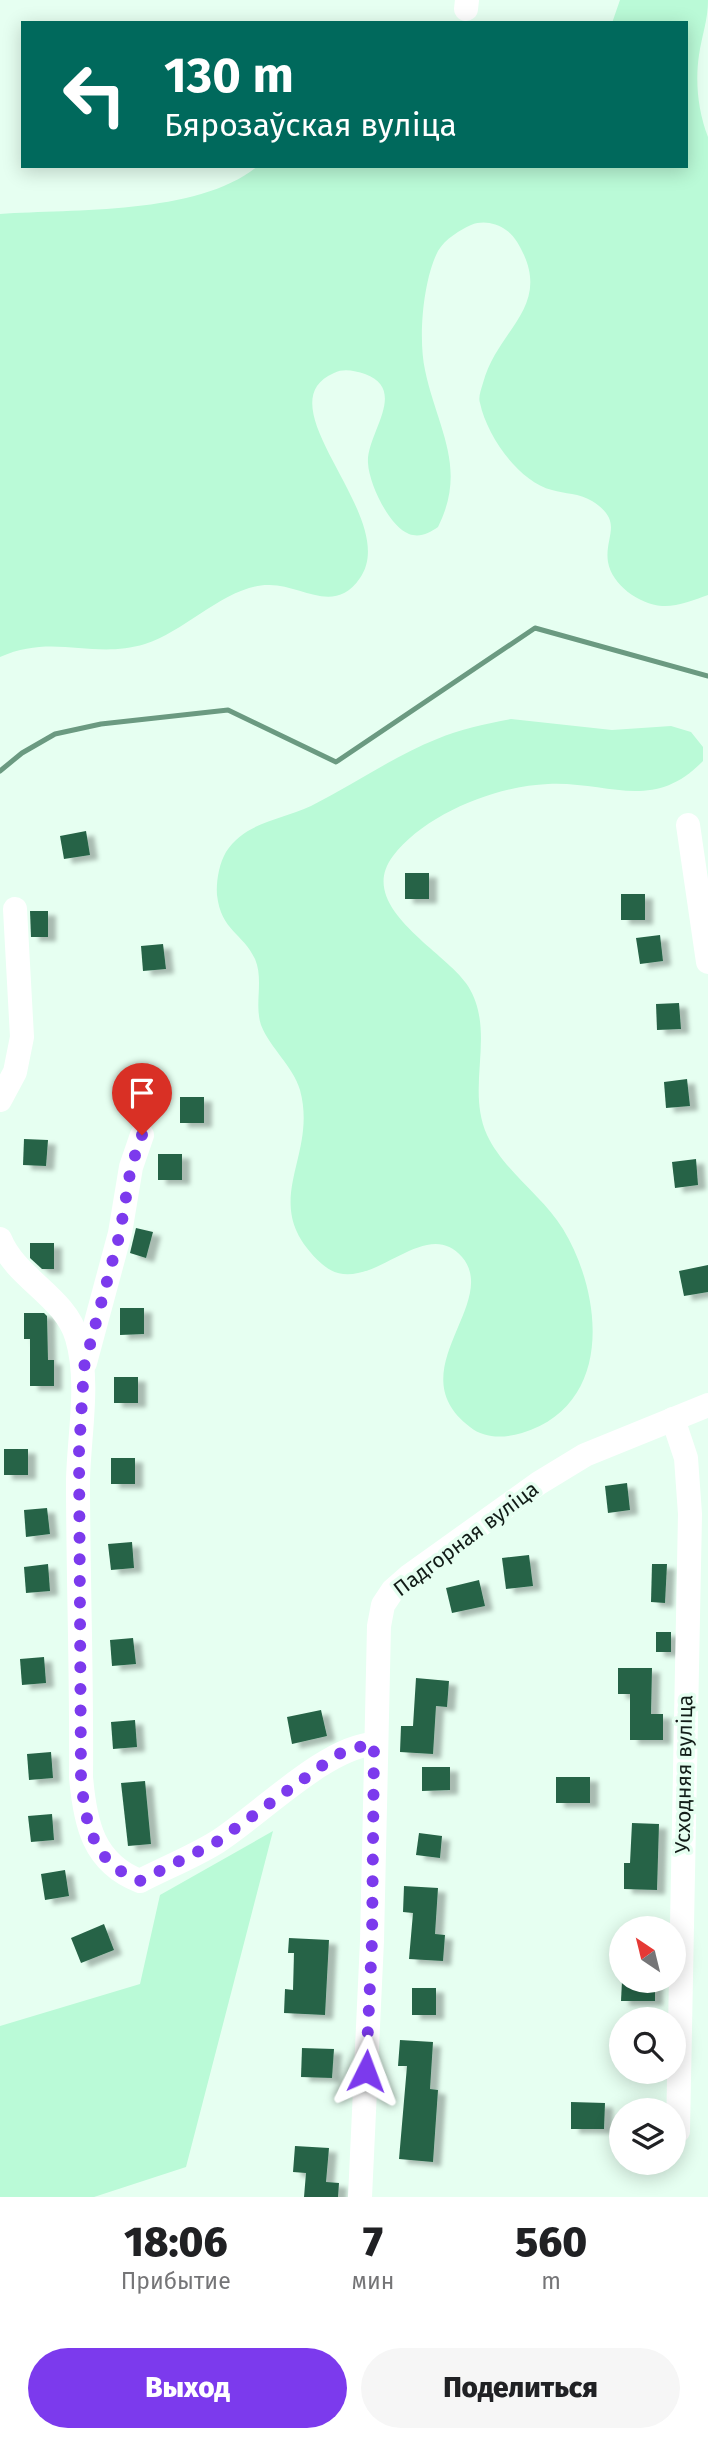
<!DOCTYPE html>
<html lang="ru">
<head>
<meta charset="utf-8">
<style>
  :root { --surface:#fff; --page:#f6f6f6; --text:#202124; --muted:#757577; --accent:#7c3aed }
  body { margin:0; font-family:"Fira Sans",sans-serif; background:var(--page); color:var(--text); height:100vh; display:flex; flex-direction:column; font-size:26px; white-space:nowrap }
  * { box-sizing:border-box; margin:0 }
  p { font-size:23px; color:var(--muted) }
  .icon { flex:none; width:38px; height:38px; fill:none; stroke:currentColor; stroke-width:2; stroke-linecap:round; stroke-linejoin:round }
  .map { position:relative; height:2197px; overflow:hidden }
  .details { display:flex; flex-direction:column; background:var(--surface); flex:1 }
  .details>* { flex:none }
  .top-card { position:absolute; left:21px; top:21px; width:667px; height:147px; border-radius:0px; box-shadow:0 4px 18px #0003; background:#00695c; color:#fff; overflow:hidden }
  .needle { width:46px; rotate:325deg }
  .buttons { position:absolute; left:609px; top:1916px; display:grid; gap:14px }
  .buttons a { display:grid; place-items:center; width:77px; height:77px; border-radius:50%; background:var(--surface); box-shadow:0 4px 18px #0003; font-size:35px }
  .pin { position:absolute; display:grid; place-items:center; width:60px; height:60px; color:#fff; margin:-72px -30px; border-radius:50% 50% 50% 0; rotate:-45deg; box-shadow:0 0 7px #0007 }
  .pin .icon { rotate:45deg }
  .me { position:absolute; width:77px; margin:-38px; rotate:3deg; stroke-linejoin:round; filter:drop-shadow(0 0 5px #0008) }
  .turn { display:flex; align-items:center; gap:24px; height:147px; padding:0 28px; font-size:32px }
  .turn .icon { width:91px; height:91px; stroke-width:2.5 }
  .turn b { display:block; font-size:49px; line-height:60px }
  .eta { display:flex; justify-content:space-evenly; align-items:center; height:119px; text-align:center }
  .eta b { font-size:42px; font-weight:800; line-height:49px }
  .action { display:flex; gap:14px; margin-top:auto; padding:14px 28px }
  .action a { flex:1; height:80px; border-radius:42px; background:var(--accent); color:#fff; font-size:28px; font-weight:800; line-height:80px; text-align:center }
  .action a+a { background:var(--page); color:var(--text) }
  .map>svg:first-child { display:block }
</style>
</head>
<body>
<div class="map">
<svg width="708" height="2197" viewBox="0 0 708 2197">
  <defs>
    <filter id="shadow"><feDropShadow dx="8" dy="4.5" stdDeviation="2" flood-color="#0004"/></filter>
  </defs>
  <rect width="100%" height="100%" fill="#e6fff1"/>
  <g fill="#bafad7">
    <path d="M620 0H708C708 20 702 35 699 55 695 82 698 111 708 137V595C694 600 677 607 662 606 639 604 612 585 608 562 604 536 625 522 592 501 579 493 565 494 552 490 518 481 487 436 480 403 478 397 481 390 483 383 497 331 548 309 524 255 520 246 514 235 506 230 496 223 483 220 471 225 460 230 445 239 438 251 423 280 418 338 425 370 437 428 468 467 438 527 429 533 420 538 409 534 389 526 369 484 368 463 366 434 409 390 365 374 355 371 344 368 334 373 260 405 402 518 360 578 334 616 301 584 268 585 227 585 186 631 145 644 92 660 54 633 0 657V214C75 209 199 215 258 166H686V23H612Z"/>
    <path d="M511 719 612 730 671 726 691 732 703 747V761C653 813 608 781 548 784 496 786 425 814 393 856 354 907 447 952 468 986 497 1033 465 1086 487 1135 504 1171 542 1195 563 1229 603 1295 614 1405 522 1433 504 1438 485 1439 470 1427 397 1372 501 1303 462 1257 423 1211 366 1304 322 1264 255 1203 319 1160 300 1090 293 1066 270 1048 261 1025 254 1004 264 980 255 959 243 933 221 931 217 895 216 882 219 864 226 852 245 822 281 820 311 806 353 785 392 757 437 739 460 729 486 724 511 719Z"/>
    <path d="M273 1831 186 2167 94 2197H0V2026L140 1984 160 1895Z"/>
  </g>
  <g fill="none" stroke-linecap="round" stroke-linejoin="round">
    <path stroke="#6b9a81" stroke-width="5" d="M0 771 22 753 55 734 101 724 228 710 336 762 535 628 708 676"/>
  </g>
  <g fill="#266447" filter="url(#shadow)">
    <path d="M86 831 90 855 64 859 60 836Z"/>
    <rect x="405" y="873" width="24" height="26"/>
    <rect x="621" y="894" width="24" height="26"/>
    <path d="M30 911H48V937H31Z"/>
    <path d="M660 935 663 961 640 964 636 938Z"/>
    <path d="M163 944 166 969 143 971 141 946Z"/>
    <path d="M679 1003 681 1029 657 1030 656 1004Z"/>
    <path d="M687 1079 690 1106 666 1108 664 1082Z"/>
    <rect x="180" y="1097" width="24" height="26"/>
    <path d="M24 1139 48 1140 46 1166 23 1165Z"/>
    <rect x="158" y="1154" width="24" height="26"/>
    <path d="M696 1159 698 1185 675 1188 672 1162Z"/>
    <path d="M136 1228 153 1232 146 1258 130 1253Z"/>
    <path d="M30 1243H54V1269H42L30 1258Z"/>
    <path d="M708 1265V1292L684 1296 679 1271Z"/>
    <path d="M120 1308H144V1334L120 1335Z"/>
    <path d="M24 1313H44L47 1316 48 1360H54V1386H30V1339H24Z"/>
    <rect x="114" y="1377" width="24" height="26"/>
    <rect x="4" y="1449" width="24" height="26"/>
    <rect x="111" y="1458" width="24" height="26"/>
    <path d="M627 1483 630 1510 608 1513 605 1486Z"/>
    <path d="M47 1508 50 1534 26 1537 24 1510Z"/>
    <path d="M132 1542 134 1568 111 1570 108 1544Z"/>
    <path d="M529 1555 533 1586 506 1589 502 1558Z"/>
    <path d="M48 1564 50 1591 26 1593 24 1567Z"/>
    <path d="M652 1564H667L665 1603 651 1602Z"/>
    <path d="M479 1580 485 1606 452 1613 446 1588Z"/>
    <rect x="656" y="1632" width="15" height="20"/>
    <path d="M133 1638 136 1664 112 1666 110 1640Z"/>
    <path d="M44 1657 46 1683 22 1685 20 1659Z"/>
    <path d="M618 1668H652L651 1714H663V1740H630V1694H618Z"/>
    <path d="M416 1678 449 1681 447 1707 436 1706 433 1754 400 1752 401 1726H413Z"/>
    <path d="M321 1710 327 1736 292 1744 287 1717Z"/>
    <path d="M135 1720 137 1747 113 1749 111 1722Z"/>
    <path d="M51 1752 53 1778 29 1780 27 1754Z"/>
    <path d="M422 1767H450V1790L422 1791Z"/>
    <rect x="556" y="1777" width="34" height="26"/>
    <path d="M145 1781 151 1844 128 1846 121 1783Z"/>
    <path d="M52 1814 54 1840 31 1842 28 1816Z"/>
    <path d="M632 1823 659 1824 657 1890 624 1889V1863H630Z"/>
    <path d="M419 1833 442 1836 440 1858 416 1855Z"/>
    <path d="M65 1870 69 1896 45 1900 41 1874Z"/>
    <path d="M404 1886 438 1888 435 1934 445 1935 443 1961 409 1959 413 1913 403 1912Z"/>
    <path d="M104 1924 114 1950 81 1963 71 1938Z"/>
    <path d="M289 1938 329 1940 325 2015 284 2013 285 1989 293 1990 294 1953H288Z"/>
    <path d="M622 1981H655V2001H621Z"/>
    <rect x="412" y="1988" width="24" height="27"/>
    <path d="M400 2040 433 2042 430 2089 438 2090 433 2162 399 2159 407 2066H398Z"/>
    <path d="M302 2048 334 2049 332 2078 301 2077Z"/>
    <path d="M571 2102 605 2103 604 2129H571Z"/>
    <path d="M295 2146 329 2148 326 2182 339 2183 338 2197H304L306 2173 293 2172Z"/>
  </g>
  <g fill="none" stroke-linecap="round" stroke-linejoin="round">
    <g stroke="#fff" stroke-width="24">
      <path d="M466 9 467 0"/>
      <path d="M688 825 708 962"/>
      <path d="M0 1100 15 1072 22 1037 15 909"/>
      <path d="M0 1239C16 1279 65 1296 77 1338 90 1382 79 1434 78 1480 78 1579 82 1678 81 1777 85 1823 93 1863 140 1881 165 1868 193 1857 217 1842 258 1816 327 1746 374 1744"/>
      <path d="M85 1363 120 1233 131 1167 142 1135"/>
      <path d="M673 1419 686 1458 690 1514 678 2131"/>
      <path d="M360 2197 372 1941 379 1626 383 1605 393 1590 409 1576 539 1483 585 1455 708 1405"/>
    </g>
  </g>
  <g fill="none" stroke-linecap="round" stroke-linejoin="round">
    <path stroke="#7c3aed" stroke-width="12" stroke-dasharray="0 21.6" d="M142 1135 131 1167 120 1233 84 1367 79 1452 81 1777C85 1824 93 1863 140 1881L215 1843 334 1757 348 1749 374 1744 372 1941 366 2071"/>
  </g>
  <g text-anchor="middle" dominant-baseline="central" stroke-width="7" stroke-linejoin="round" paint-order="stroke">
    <g font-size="21" fill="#121d18" stroke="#e6fff1">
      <text transform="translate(466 1539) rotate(-37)">Падгорная вуліца</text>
      <text transform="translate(684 1774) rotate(-89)">Усходняя вуліца</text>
    </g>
  </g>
</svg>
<div class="buttons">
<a><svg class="needle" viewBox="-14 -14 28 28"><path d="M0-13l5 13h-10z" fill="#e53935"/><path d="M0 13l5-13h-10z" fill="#757577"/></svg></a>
<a><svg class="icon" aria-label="search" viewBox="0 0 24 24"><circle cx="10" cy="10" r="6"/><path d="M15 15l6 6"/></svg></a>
<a><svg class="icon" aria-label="layers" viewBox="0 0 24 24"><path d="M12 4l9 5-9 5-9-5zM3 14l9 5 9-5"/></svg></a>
</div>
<div class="pin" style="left:142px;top:1135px;background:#d93025"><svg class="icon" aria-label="arrive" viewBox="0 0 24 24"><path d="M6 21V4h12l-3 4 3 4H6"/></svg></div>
<svg class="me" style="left:366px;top:2071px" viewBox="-20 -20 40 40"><path d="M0-17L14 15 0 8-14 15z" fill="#7c3aed" stroke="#fff" stroke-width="4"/></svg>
<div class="top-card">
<div class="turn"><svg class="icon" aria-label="left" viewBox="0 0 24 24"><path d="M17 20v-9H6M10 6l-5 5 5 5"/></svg><div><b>130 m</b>Бярозаўская вуліца</div></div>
</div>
</div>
<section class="details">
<div class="eta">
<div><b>18:06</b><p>Прибытие</p></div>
<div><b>7</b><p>мин</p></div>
<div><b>560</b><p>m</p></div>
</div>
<div class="action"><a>Выход</a><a>Поделиться</a></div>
</section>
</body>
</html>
